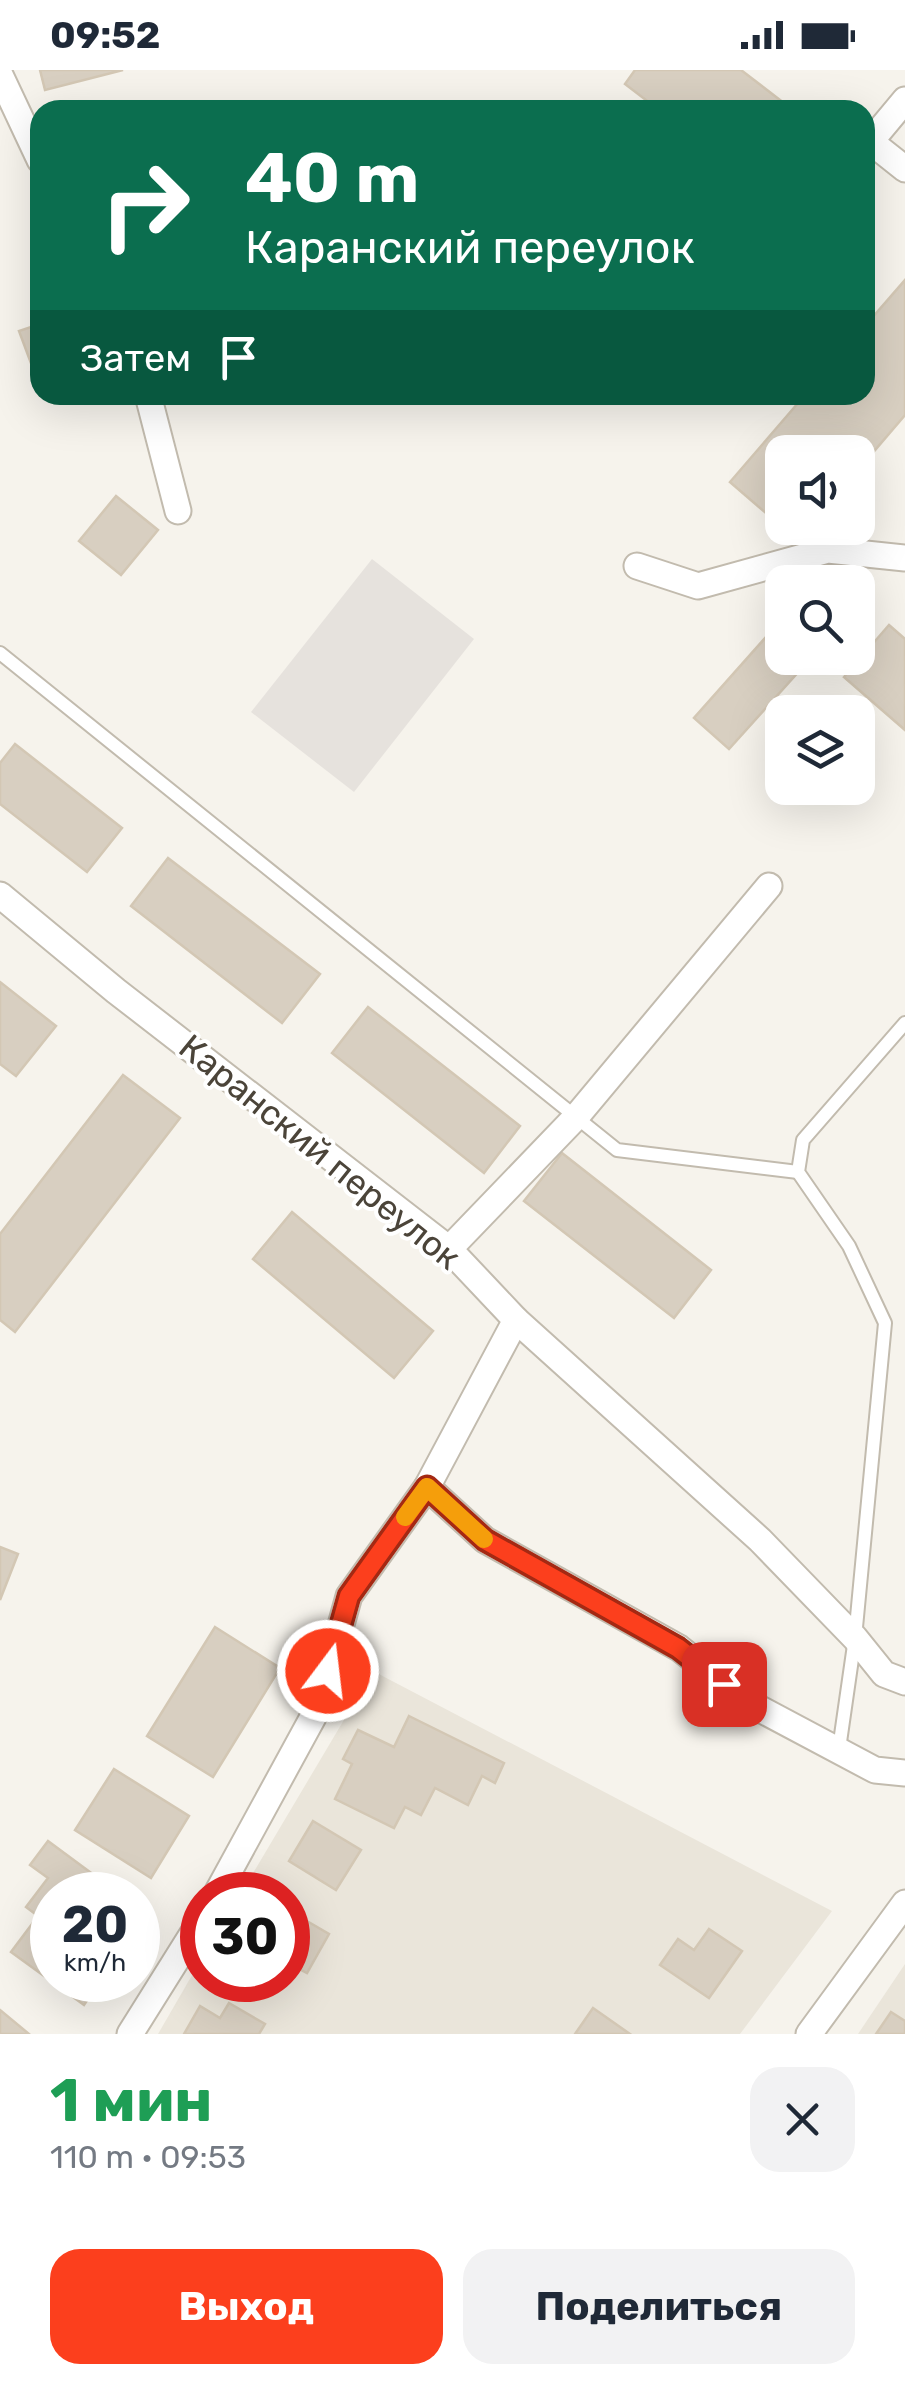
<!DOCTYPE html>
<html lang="ru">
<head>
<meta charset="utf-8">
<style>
  :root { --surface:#fff; --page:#f2f2f3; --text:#1f2937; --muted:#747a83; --accent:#fc3f1d }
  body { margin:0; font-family:Rubik,sans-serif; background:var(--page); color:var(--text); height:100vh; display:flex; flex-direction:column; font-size:38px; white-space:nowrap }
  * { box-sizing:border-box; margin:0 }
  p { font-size:32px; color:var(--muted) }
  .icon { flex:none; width:55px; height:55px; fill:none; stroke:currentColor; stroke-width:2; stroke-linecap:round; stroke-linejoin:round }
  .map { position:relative; height:1964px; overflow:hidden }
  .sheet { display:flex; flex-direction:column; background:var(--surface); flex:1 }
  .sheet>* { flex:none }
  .guide { position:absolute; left:30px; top:30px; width:845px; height:305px; border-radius:30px; box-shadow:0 10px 40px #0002; background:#0b6e4f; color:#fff; overflow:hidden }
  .fabs { position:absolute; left:765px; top:365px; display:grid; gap:20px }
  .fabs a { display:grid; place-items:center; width:110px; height:110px; border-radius:20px; background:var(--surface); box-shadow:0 10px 40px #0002; font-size:50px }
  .speed { position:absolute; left:30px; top:1802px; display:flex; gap:20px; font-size:50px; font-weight:700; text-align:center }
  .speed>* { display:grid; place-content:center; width:130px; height:130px; border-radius:50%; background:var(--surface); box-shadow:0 10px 40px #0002; line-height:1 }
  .speed small { font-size:25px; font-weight:400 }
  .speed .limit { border:15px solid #d22; background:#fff; color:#111 }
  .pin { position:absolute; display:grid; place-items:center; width:85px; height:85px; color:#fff; margin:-42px; border-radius:20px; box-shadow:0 5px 15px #0006 }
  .me { position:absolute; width:110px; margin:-55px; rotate:15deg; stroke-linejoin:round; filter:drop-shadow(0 0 8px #0008) }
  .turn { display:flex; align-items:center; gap:35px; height:210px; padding:0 50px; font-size:45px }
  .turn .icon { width:130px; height:130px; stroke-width:2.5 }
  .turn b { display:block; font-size:70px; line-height:85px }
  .then { display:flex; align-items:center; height:95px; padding:0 50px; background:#0003; gap:20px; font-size:38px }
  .round { display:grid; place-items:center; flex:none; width:105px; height:105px; border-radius:30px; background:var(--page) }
  .headline { display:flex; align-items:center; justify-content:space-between; height:170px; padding:0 50px }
  h1 { font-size:60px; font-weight:700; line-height:75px; color:#1e9e55 }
  .button { display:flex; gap:20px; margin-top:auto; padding:20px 50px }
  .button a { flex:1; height:115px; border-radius:30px; background:var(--accent); color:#fff; font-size:40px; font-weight:700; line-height:115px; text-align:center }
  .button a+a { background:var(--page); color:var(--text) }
  .status { display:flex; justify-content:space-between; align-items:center; height:70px; padding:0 50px; background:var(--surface); direction:ltr }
  .status svg { height:28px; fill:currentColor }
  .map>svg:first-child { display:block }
</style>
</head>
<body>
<div class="status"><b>09:52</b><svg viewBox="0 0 49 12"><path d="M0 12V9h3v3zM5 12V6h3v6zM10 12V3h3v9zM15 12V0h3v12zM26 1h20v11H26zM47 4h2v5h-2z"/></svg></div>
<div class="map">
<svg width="905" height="1964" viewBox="0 0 905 1964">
  <rect width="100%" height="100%" fill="#f6f3ec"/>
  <g fill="#eae5da">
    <path d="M373 1601 832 1841 740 1964H158L202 1888V1910H288V1825H240Z"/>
    <path d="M905 1894V1964H858Z"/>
  </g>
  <path fill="#e6e2dd" d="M372 489 474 569 354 722 251 642Z"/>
  <g fill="#d8cfc1" stroke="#d3c7b4" stroke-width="2.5">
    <path d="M40 0H123L45 20Z"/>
    <path d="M635 0H741L793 40H659L625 14Z"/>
    <path d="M905 210V345L858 400V382H782V458H808L797 470 730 412 805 325H865V256Z"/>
    <path d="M40 254V293L32 296 19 261Z"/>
    <path d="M116 426 158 460 121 505 79 471Z"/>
    <path d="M782 549V588H811L729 679 694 648Z"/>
    <path d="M889 555 905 569V660L844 607Z"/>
    <path d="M15 674 122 758 87 802 0 734V693Z"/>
    <path d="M168 788 320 904 282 953 131 836Z"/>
    <path d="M0 912 56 956 16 1006 0 994Z"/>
    <path d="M368 937 520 1056 484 1103 332 983Z"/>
    <path d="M123 1005 180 1048 15 1262 0 1250V1164Z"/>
    <path d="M562 1083 711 1200 674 1248 524 1131Z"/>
    <path d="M292 1142 433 1261 394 1308 253 1189Z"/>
    <path d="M0 1477 18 1484 0 1530Z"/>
    <path d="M215 1557 280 1598 213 1707 147 1666Z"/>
    <path d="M409 1646 504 1693 495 1713 482 1706 468 1735 435 1718 421 1745 405 1737 394 1758 335 1729 352 1694 343 1689 358 1660 394 1677Z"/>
    <path d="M114 1699 189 1746 151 1808 75 1760Z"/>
    <path d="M313 1751 361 1780 336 1820 289 1791Z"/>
    <path d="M48 1771 121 1825H52V1910H101L84 1935 11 1882 38 1846 26 1837 48 1808 30 1795Z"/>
    <path d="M288 1840 329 1864 307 1903 288 1893 294 1884 288 1881Z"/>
    <path d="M709 1859 742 1881 709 1928 660 1895 678 1869 694 1880Z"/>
    <path d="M229 1933 265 1954 259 1964H184L200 1936 220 1948Z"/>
    <path d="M593 1938 630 1964H575Z"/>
    <path d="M0 1940 29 1964H0Z"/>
    <path d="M891 1942 905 1951V1964H876Z"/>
  </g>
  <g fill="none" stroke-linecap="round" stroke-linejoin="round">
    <g stroke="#c2bbae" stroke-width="16">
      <g id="lane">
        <path d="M0 583 617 1080 798 1102"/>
        <path d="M839 1679 855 1568 885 1253 849 1176 798 1102 803 1070 905 953"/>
      </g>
    </g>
    <g stroke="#c2bbae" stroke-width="29">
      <g id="street">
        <path d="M0 5 40 90"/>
        <path d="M871 72 905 99"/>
        <path d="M865 78 905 30"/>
        <path d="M148 325 178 441"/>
        <path d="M637 496 698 516 828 480 905 488"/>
        <path d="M0 825 116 921 449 1179 516 1250 427 1417 485 1470 679 1578 747 1632 875 1700 905 1703"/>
        <path d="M449 1179 576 1047 769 816"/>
        <path d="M516 1250 760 1470 855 1568 884 1604 905 1612"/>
        <path d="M216 1825 318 1638 349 1526 427 1417"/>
        <path d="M130 1964 202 1849"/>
        <path d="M809 1964 905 1833"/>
      </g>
    </g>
    <use href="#lane" stroke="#fff" stroke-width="12"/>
    <use href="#street" stroke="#fff" stroke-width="25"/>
  </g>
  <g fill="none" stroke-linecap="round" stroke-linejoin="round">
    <g stroke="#a42913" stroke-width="25">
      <path id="route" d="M328 1601 349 1526 427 1417 485 1470 678 1578 724 1614"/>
    </g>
    <use href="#route" stroke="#fc3f1d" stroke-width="18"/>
    <path stroke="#f59e0b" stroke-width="18" d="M405 1447 427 1417 484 1469"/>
  </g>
  <g text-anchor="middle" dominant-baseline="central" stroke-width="8" stroke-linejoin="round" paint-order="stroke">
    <g font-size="35" fill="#4b4439" stroke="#fff">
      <text transform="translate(320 1082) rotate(39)">Каранский переулок</text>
    </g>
  </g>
</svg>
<div class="fabs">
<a><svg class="icon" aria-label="sound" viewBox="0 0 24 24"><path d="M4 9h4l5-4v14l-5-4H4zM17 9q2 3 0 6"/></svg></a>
<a><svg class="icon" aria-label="search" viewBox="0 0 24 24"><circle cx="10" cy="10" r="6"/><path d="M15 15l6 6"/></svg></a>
<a><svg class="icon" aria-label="layers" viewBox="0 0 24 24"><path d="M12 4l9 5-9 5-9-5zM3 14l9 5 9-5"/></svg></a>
</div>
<div class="speed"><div>20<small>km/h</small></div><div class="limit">30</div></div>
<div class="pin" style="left:724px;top:1614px;background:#d93025"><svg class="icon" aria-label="arrive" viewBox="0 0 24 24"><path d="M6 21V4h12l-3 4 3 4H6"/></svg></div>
<svg class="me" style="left:328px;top:1601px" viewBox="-20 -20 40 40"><circle r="17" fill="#fc3f1d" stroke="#fff" stroke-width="3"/><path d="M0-11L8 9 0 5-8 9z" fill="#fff"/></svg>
<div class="guide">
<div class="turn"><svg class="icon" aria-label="right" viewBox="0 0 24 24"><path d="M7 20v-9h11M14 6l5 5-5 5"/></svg><div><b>40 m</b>Каранский переулок</div></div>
<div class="then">Затем<svg class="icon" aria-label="arrive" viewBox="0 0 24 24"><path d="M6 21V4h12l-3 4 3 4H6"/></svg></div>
</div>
</div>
<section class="sheet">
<div class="headline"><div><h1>1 мин</h1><p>110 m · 09:53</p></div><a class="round"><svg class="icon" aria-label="close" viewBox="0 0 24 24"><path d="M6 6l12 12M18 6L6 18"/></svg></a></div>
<div class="button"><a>Выход</a><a>Поделиться</a></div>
</section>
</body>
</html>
